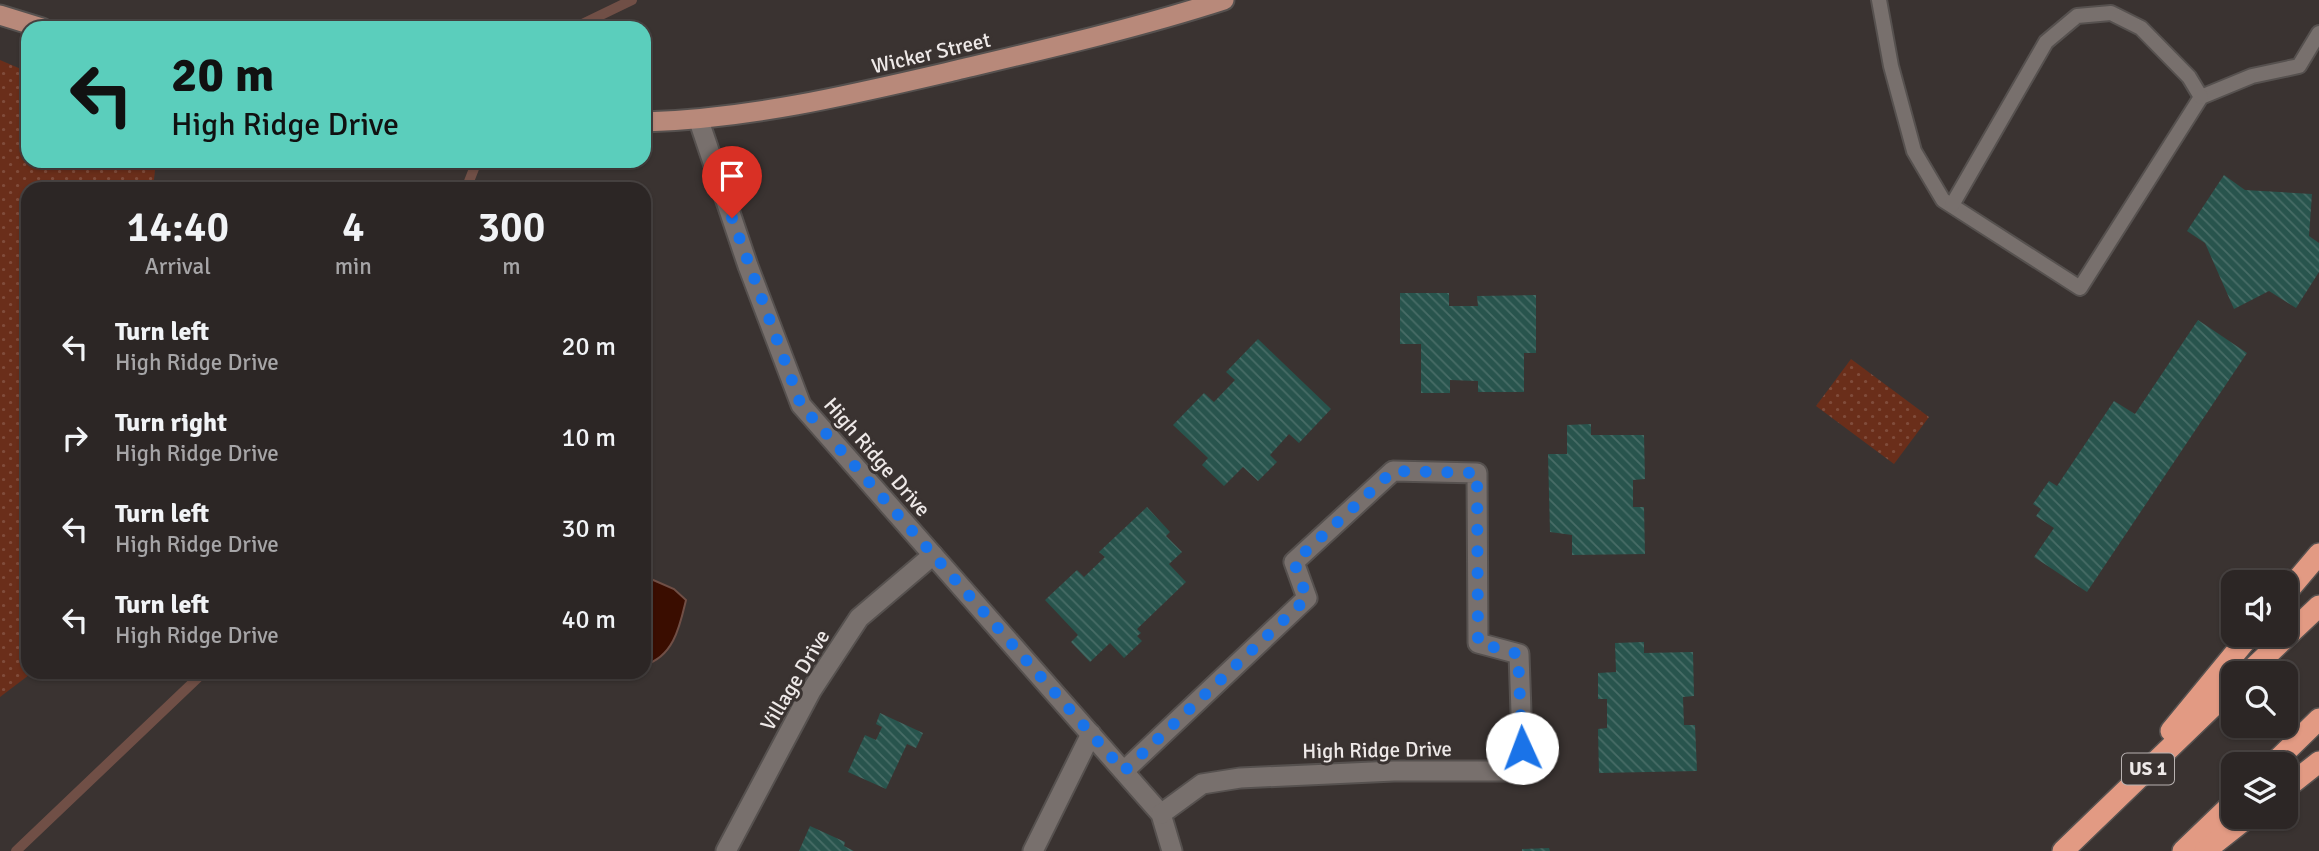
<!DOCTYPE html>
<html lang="en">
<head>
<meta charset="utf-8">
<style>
  :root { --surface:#2c2625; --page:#383232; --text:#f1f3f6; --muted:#a6a5a7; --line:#484342 }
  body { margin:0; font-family:Signika,sans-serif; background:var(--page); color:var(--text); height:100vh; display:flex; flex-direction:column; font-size:26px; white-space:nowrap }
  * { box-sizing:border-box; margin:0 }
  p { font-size:23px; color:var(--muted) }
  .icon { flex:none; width:38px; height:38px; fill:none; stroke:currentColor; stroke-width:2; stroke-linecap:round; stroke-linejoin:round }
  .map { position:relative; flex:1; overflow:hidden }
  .details { position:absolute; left:21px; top:182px; width:630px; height:497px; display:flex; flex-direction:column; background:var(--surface); border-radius:21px; box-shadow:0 2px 5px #0004,0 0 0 2px var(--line) }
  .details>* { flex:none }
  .hud { position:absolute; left:21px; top:21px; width:630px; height:147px; border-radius:21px; box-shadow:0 2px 5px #0004,0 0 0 2px var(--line); background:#5bcebc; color:#111; overflow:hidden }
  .fabs { position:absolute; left:2221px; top:570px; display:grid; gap:14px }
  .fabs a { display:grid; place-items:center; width:77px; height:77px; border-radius:14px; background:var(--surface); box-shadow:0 2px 5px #0004,0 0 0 2px var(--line); font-size:35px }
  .pin { position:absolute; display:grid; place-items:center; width:60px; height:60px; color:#fff; margin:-72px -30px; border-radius:50% 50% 50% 0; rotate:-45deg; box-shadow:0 0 7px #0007 }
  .pin .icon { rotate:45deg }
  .me { position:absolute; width:77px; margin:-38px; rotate:358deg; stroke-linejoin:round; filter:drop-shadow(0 0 5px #0008) }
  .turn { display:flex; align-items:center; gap:24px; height:147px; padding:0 35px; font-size:32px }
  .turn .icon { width:91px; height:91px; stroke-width:2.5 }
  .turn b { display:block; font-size:49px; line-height:60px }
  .eta { display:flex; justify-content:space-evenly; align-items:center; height:119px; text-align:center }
  .eta b { font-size:42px; font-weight:600; line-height:49px }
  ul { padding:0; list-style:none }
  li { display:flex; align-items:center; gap:21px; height:91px; padding:0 35px }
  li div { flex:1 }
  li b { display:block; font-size:26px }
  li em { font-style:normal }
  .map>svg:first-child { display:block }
</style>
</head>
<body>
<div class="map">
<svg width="2319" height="851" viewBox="0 0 2319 851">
  <defs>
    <pattern id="green-dots" width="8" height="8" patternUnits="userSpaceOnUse" patternTransform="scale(1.75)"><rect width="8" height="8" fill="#6a2e1a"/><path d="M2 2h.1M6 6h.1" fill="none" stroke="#804c3b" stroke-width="1.8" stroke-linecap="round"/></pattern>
    <pattern id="building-back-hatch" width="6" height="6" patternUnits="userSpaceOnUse" patternTransform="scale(1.75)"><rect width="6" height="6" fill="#28544d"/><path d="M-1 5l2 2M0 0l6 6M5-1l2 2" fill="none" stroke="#486d67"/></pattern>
  </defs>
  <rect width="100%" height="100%" fill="#3a3331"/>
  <g fill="url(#green-dots)">
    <path d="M0 60 28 72V161H156L153 189H28V672H33L0 697Z"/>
    <path d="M1851 359 1929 417 1894 464 1816 406Z"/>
  </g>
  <path fill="#3a0d00" stroke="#704f46" stroke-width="2" d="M644 576 674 589 686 600C680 625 674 657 644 665Z"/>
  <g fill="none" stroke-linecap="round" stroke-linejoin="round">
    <g stroke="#704f46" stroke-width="10">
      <path d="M574 28 632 0"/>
      <path d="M466 189 477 161"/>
      <path d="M16 851 204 672"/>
    </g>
  </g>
  <g fill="url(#building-back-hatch)">
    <path d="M2224 175 2245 190 2312 194 2309 236 2319 243V272L2296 308 2269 291 2234 309 2205 243 2187 231Z"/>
    <path d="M1400 293H1449V306H1478L1477 296 1536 295V353H1524V392H1478V381L1450 380V393H1421V344H1400Z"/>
    <path d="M2198 320 2247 353 2087 592 2034 557 2054 528 2036 516 2041 509 2033 504 2049 481 2057 486 2114 401 2135 414Z"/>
    <path d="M1258 339 1331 409 1299 443 1289 434 1270 455 1277 462 1258 481 1243 467 1224 486 1202 465 1208 458 1173 425 1204 393 1214 402 1235 380 1226 372Z"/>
    <path d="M1591 424V435H1644L1645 479 1633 480V507H1644L1645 554 1572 555V535L1550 532 1548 454H1567V425Z"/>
    <path d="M1147 507 1170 532 1166 536 1182 552 1169 564 1186 582 1137 629 1141 633 1137 636 1142 641 1124 658 1110 643 1090 662 1071 642 1078 635 1045 600 1077 570 1084 577 1105 557 1099 552Z"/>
    <path d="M1644 642V653L1693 652 1694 696 1683 697 1684 725H1695L1697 771 1599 773 1598 729 1607 728V699H1598V673L1616 672 1615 643Z"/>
    <path d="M880 713 923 733 916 748 907 744 886 789 848 772 865 735 876 740 882 727 876 724Z"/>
    <path d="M810 826 845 842 844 846 854 851H799Z"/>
    <path d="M1549 848 1550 851H1522V849Z"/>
  </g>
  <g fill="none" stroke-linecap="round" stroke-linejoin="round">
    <g stroke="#56514f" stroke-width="18">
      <g id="service">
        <path d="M1879 0 1891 66 1914 151 1943 200 2080 288 2201 97 2252 76 2299 66 2319 33"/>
        <path d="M1952 205 2046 42 2077 16 2111 13 2141 28 2189 77 2201 97"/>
      </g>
    </g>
    <g stroke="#56514f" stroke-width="23">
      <g id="minor">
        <path d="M699 121 748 266 801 405 1161 814 1172 851"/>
        <path d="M1124 771 1307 598 1294 562 1393 471 1477 473 1478 643 1519 654 1523 771H1394L1240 778 1202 784 1161 814"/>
        <path d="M726 851 811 691 859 618 933 555"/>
        <path d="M1033 851 1091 734"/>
      </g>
    </g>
    <g stroke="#56514f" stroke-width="23">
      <g id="primary">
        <path d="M0 15 42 28"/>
        <path d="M644 122C750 119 854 94 957 70 1046 49 1137 28 1224 0"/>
      </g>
    </g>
    <g stroke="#56514f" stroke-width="24">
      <g id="motorway">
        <path d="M2286 593 2319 554"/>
        <path d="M2247 674 2319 606"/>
        <path d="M2171 731 2250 635"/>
        <path d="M2272 765 2319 719"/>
        <path d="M2286 788 2319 762"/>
        <path d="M2063 851 2233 687"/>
        <path d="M2183 851 2233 803"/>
        <path d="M2205 851 2248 817"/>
      </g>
    </g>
    <use href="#service" stroke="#78706d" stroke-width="14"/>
    <use href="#minor" stroke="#78706d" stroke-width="19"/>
    <use href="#primary" stroke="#b8897a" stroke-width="19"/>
    <use href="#motorway" stroke="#e29a83" stroke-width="21"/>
  </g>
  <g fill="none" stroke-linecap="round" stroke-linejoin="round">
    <path stroke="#1a73e8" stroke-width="12" stroke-dasharray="0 21.6" d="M732 218 801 405 1124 771 1307 598 1294 562 1393 471 1477 473 1478 643 1518 654 1522 748"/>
  </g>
  <g text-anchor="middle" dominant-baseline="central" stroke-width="6" stroke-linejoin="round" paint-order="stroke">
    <rect fill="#3a3331" stroke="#b8b2b1" stroke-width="2" x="2122" y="753.5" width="52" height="31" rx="5"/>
    <g font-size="19" font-weight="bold" fill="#eee9e8">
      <text x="2148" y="769">US 1</text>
    </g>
    <g font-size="21" fill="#eee9e8" stroke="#3a3331">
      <text transform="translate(931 53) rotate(-13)">Wicker Street</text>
      <text transform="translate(877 457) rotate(49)">High Ridge Drive</text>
      <text transform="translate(795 680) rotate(-59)">Village Drive</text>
      <text transform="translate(1377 750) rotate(-1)">High Ridge Drive</text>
    </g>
  </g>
</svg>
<div class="fabs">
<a><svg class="icon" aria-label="sound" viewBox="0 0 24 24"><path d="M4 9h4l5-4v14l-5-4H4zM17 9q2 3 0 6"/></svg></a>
<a><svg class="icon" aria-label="search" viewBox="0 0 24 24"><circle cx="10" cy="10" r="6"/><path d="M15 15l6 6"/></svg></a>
<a><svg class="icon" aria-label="layers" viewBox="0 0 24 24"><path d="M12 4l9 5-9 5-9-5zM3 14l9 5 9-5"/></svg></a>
</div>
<div class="pin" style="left:732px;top:218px;background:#d93025"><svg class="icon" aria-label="arrive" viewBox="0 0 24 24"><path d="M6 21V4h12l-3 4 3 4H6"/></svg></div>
<svg class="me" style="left:1522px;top:748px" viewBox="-20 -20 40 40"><circle r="19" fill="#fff"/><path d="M0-13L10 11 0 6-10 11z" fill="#1a73e8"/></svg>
<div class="hud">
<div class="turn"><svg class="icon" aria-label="left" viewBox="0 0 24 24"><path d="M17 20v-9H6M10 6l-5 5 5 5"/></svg><div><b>20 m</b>High Ridge Drive</div></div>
</div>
<section class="details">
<div class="eta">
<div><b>14:40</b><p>Arrival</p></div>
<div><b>4</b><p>min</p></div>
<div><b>300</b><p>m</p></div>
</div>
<ul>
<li><svg class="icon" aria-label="left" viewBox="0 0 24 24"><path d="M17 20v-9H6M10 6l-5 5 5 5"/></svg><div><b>Turn left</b><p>High Ridge Drive</p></div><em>20 m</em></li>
<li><svg class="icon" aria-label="right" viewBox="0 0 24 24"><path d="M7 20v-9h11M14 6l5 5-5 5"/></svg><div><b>Turn right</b><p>High Ridge Drive</p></div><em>10 m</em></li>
<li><svg class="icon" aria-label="left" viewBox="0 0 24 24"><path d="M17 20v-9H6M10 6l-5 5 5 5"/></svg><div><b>Turn left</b><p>High Ridge Drive</p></div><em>30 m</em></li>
<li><svg class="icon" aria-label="left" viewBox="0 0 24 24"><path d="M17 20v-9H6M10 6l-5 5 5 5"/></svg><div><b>Turn left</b><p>High Ridge Drive</p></div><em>40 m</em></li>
</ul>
</section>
</div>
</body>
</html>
